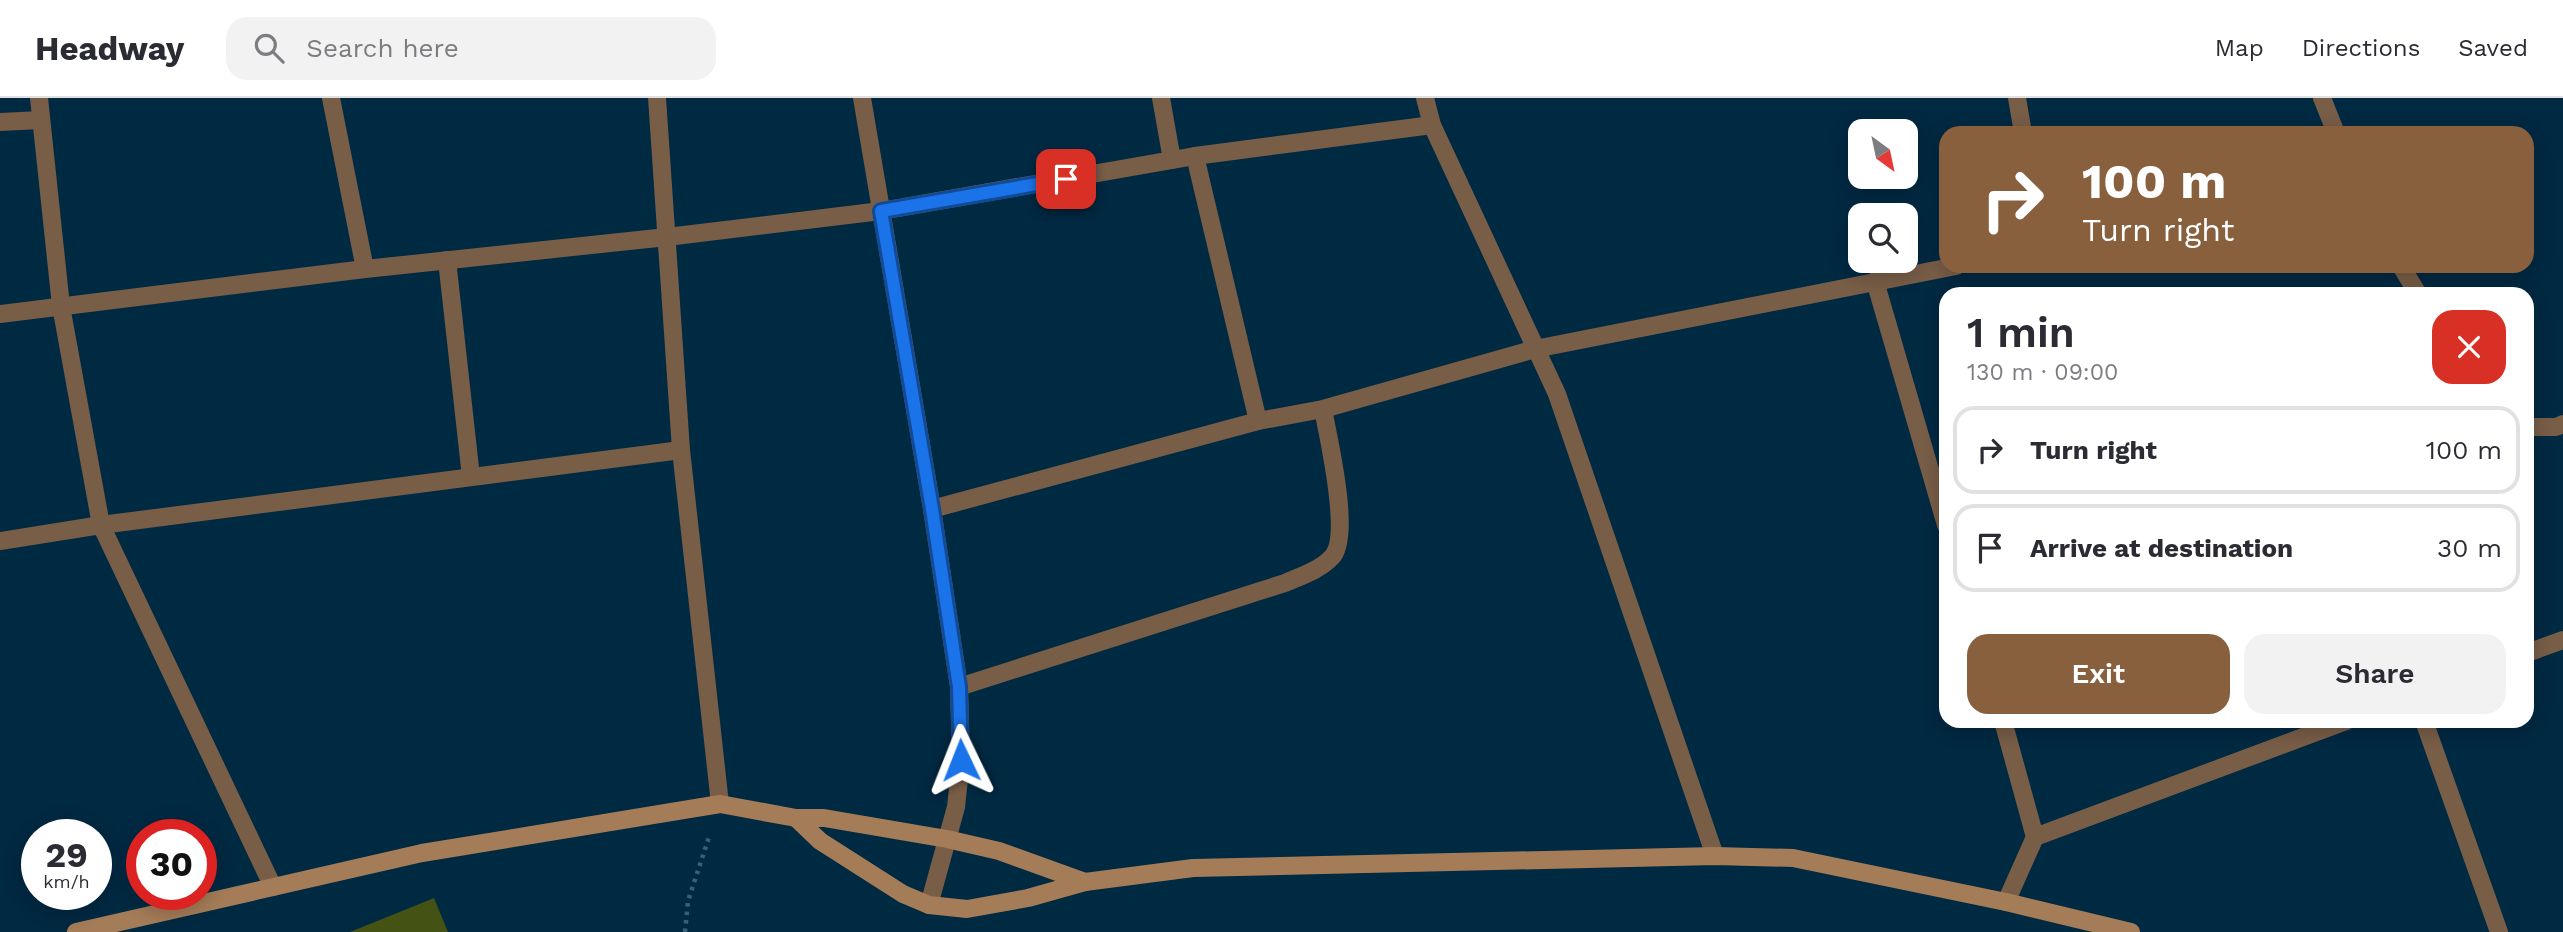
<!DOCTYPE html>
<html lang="en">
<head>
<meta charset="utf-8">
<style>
  :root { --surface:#fff; --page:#f2f2f3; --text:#2b2b33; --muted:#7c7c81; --line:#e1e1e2; --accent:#88603e }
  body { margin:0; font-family:"Work Sans",sans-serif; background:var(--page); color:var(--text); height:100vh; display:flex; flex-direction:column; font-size:26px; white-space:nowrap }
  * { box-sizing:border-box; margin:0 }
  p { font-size:23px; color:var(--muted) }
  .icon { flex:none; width:38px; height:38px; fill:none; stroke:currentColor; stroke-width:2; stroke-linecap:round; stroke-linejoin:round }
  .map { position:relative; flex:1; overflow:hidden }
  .sheet { position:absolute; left:1939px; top:189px; width:595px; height:441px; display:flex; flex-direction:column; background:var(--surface); border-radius:21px; box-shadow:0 4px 18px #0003 }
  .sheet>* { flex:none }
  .guide { position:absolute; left:1939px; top:28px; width:595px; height:147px; border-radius:21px; box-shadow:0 4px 18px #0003; background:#88603e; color:#fff; overflow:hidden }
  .needle { width:46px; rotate:147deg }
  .controls { position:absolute; left:1848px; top:21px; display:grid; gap:14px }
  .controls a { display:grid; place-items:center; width:70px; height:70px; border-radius:14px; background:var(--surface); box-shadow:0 4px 18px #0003; font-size:35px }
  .speed { position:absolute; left:21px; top:721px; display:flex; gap:14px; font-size:35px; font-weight:700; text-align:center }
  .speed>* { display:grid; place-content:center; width:91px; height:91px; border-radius:50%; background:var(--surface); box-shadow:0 4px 18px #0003; line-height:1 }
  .speed small { font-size:18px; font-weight:400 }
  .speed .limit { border:10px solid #d22; background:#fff; color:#111 }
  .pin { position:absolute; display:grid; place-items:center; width:60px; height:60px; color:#fff; margin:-30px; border-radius:14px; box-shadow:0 4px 10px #0006 }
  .me { position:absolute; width:77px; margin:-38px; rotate:358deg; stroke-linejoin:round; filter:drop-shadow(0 0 5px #0008) }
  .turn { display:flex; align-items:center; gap:24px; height:147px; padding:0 28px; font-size:32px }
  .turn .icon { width:91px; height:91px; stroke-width:2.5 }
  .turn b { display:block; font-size:49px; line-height:60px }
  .round { display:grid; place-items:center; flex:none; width:74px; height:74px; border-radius:21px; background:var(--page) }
  .headline { display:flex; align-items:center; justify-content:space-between; height:119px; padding:0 28px }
  h1 { font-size:42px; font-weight:600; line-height:52px }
  .button { display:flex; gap:14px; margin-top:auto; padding:14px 28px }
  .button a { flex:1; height:80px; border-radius:21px; background:var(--accent); color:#fff; font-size:28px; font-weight:600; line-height:80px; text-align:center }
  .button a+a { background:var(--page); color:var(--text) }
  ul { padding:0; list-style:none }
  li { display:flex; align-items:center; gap:21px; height:88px; margin:0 14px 10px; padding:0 14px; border:4px solid var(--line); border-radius:21px }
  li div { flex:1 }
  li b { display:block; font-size:26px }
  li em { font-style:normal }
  header { display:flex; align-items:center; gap:42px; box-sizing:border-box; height:98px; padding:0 35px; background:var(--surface); border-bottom:2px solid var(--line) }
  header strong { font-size:33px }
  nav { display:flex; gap:38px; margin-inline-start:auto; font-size:24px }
  .search { width:490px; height:63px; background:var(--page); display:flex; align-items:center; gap:18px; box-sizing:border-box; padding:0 24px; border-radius:21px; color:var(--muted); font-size:26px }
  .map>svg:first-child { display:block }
</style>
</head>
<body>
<header>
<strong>Headway</strong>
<div class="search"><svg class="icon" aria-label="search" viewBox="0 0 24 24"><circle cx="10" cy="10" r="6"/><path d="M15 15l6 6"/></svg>Search here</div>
<nav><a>Map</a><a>Directions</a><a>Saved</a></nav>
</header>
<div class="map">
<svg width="2563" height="834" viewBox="0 0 2563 834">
  <rect width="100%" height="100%" fill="#002942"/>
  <path fill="#445213" d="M434 800 448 834H350Z"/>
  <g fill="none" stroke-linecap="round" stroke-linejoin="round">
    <path stroke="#39607a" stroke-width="4.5" stroke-dasharray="3.5 5" stroke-linecap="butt" d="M685 834 688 803 710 736"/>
    <g stroke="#785d47" stroke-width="18">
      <path d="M39 0 61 208 101 427 273 789"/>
      <path d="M331 0 365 171"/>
      <path d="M657 0 681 352 720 706"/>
      <path d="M862 0 932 411 959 589 961 662 956 709 929 807"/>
      <path d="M1161 0 1172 62"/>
      <path d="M1425 0 1432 27 1557 296 1715 758"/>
      <path d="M2017 0 2023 35"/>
      <path d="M2322 0 2336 35"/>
      <path d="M0 24 41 22"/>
      <path d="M1195 58 1258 323"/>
      <path d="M447 162 471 379"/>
      <path d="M2401 168 2418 196"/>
      <path d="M1875 183 1946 427"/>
      <path d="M0 216 365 171 667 139 881 113 1195 58 1432 27"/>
      <path d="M2527 329H2556L2563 326"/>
      <path d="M932 411 1258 323 1323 311 1535 251 1956 168"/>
      <path d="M0 443 101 427 681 352"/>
      <path d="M2527 555 2563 542"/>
      <path d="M959 589 1285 485C1301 478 1320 472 1332 459 1352 438 1328 339 1323 311"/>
      <path d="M2003 623 2035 739 2346 623"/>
      <path d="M2424 623 2499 834"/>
      <path d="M2006 804 2035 739"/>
    </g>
    <g stroke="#a57c58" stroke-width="18">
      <path d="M796 720 820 743 903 796 929 807 967 811 1028 800 1085 784 1193 770 1715 758 1793 760 2006 804 2131 834"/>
      <path d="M76 834 422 755 720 706 796 720H824L947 741 999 753 1085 784"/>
    </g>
  </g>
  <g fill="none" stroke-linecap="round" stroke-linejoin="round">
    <g stroke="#114b97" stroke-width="18">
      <path id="route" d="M961 662 959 589 932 411 881 113 1066 81"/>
    </g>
    <use href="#route" stroke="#1a73e8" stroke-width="12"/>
  </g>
</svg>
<div class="controls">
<a><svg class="needle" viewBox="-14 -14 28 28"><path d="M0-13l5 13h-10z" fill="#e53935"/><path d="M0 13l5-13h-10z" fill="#7c7c81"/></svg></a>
<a><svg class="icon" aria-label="search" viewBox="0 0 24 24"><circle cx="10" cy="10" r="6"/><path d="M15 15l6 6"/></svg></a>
</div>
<div class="speed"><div>29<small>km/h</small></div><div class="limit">30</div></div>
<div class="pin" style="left:1066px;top:81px;background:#d93025"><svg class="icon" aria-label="arrive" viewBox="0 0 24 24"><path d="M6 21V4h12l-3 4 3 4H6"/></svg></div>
<svg class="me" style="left:961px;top:662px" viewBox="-20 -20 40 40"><path d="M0-17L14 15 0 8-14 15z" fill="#1a73e8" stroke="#fff" stroke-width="4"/></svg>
<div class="guide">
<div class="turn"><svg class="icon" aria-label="right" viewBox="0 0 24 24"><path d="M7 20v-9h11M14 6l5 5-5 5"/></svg><div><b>100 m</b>Turn right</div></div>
</div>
<section class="sheet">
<div class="headline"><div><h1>1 min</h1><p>130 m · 09:00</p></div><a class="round" style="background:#d93025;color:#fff"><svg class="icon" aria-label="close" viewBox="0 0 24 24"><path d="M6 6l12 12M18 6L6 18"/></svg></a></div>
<ul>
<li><svg class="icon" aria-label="right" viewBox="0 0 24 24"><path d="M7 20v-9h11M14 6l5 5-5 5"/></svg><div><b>Turn right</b></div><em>100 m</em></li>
<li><svg class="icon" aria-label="arrive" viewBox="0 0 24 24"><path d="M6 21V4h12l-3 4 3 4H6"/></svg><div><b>Arrive at destination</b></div><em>30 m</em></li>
</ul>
<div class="button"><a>Exit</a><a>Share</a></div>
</section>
</div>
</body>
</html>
